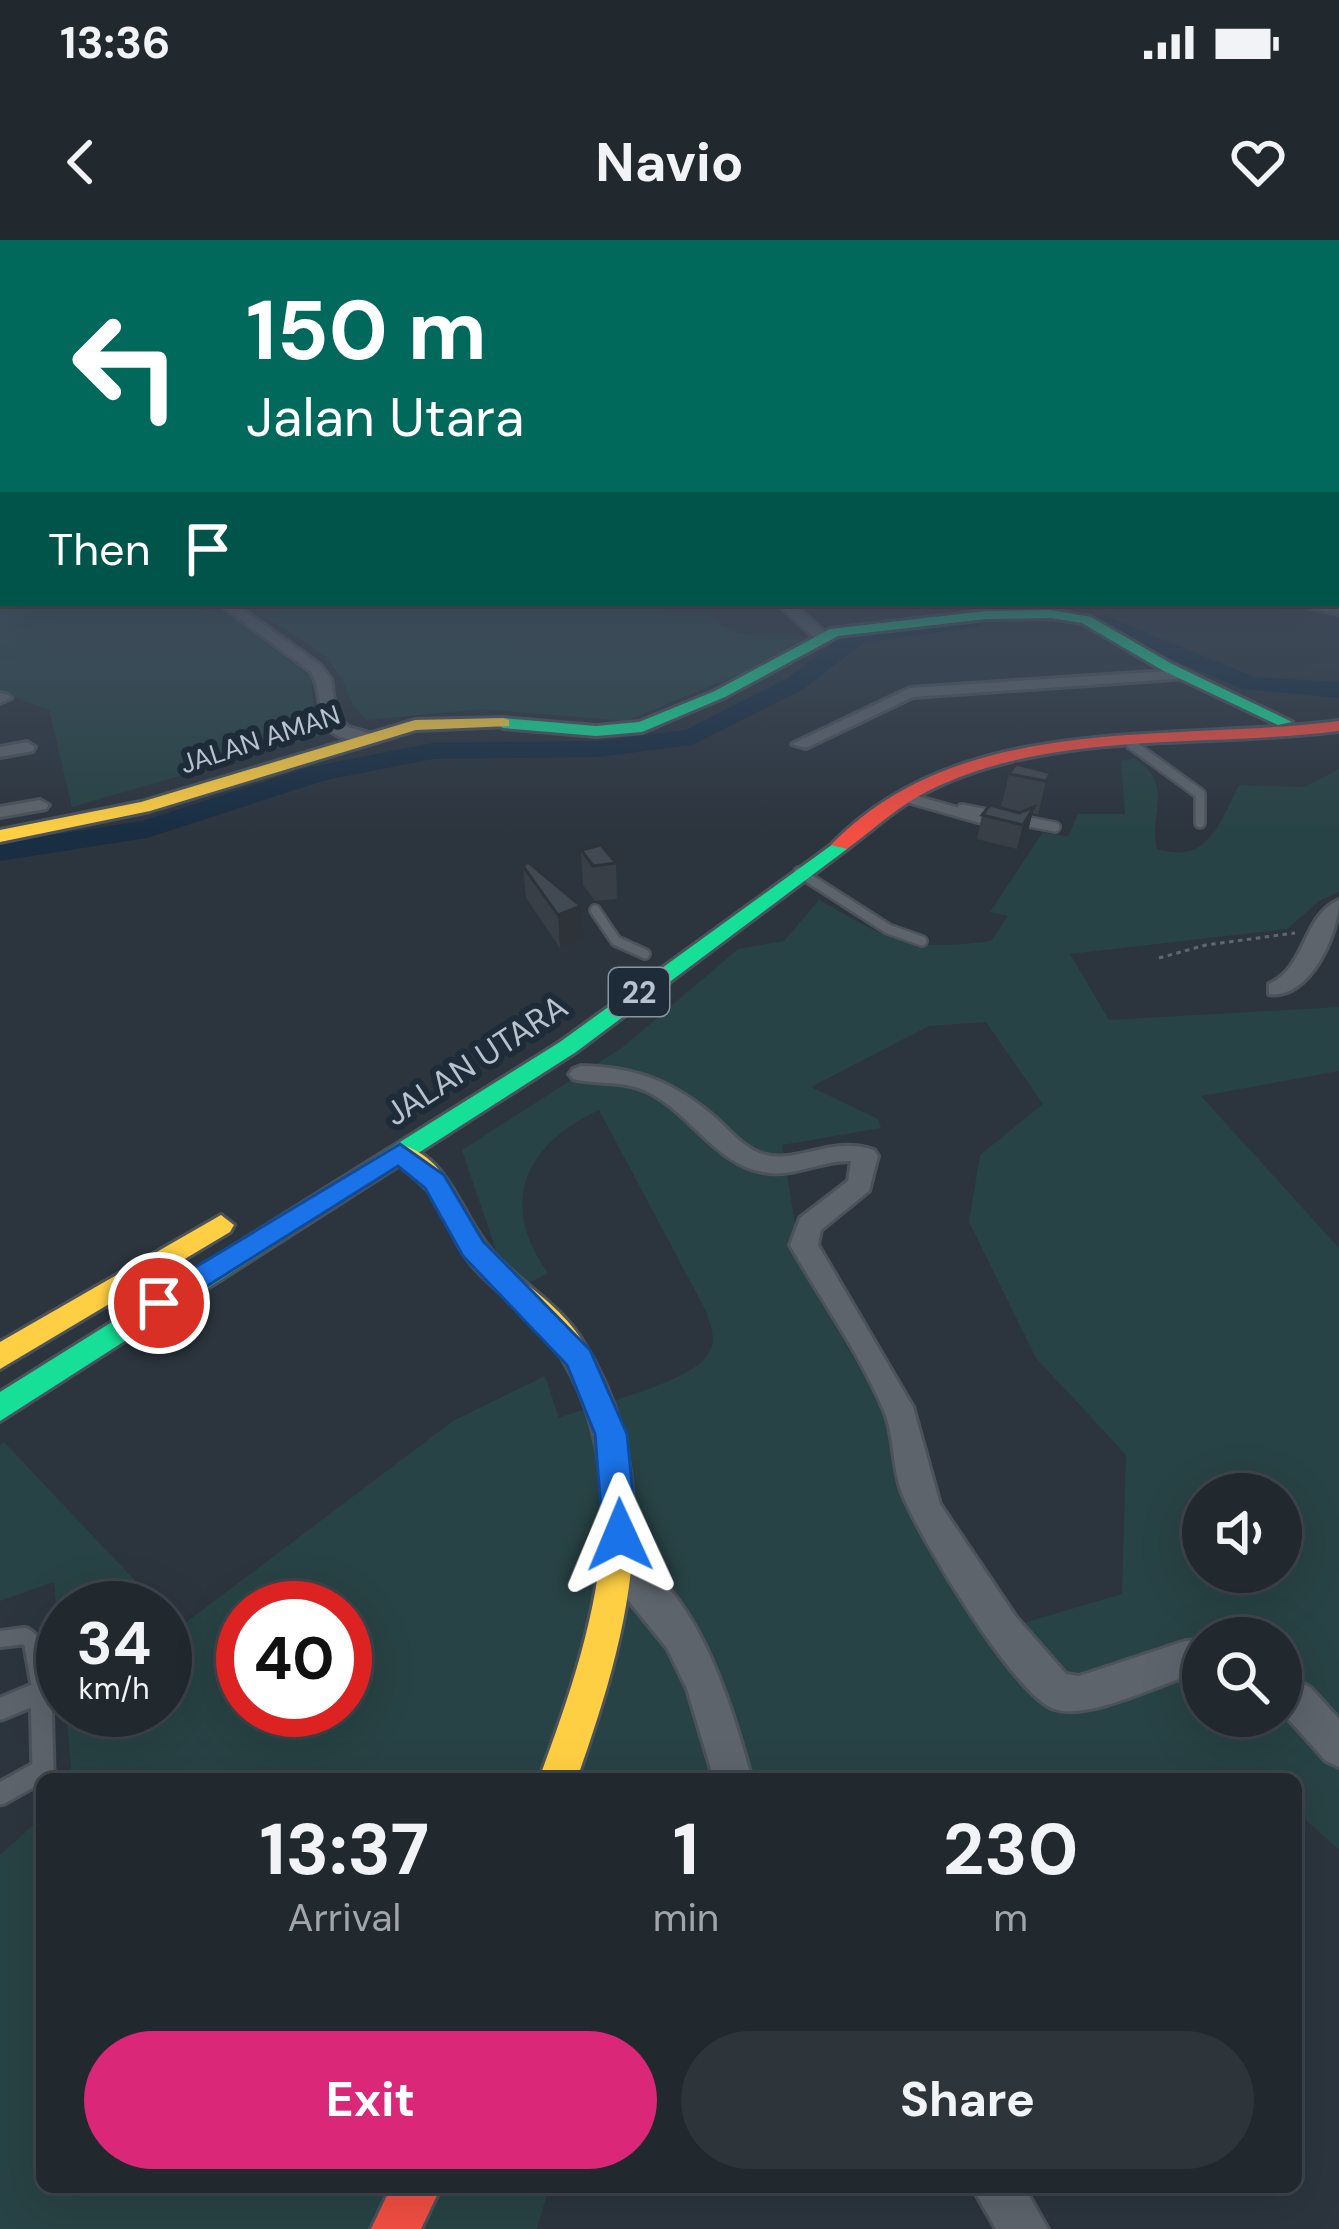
<!DOCTYPE html>
<html lang="en">
<head>
<meta charset="utf-8">
<style>
  :root { --surface:#21282e; --page:#2d343a; --text:#f1f3f6; --muted:#a2a6aa; --line:#3e444a; --accent:#db2777 }
  body { margin:0; font-family:"DM Sans",sans-serif; background:var(--page); color:var(--text); height:100vh; display:flex; flex-direction:column; font-size:45px; white-space:nowrap }
  * { box-sizing:border-box; margin:0 }
  p { font-size:39px; color:var(--muted) }
  .icon { flex:none; width:66px; height:66px; fill:none; stroke:currentColor; stroke-width:2; stroke-linecap:round; stroke-linejoin:round }
  .map { position:relative; flex:1; overflow:hidden }
  .sheet { position:absolute; left:36px; top:1533px; width:1266px; height:420px; display:flex; flex-direction:column; background:var(--surface); border-radius:18px; box-shadow:0 12px 48px #0002,0 0 0 3px var(--line) }
  .sheet>* { flex:none }
  .guide { position:absolute; left:0px; top:0px; width:1341px; height:366px; box-shadow:0 12px 48px #0002,0 0 0 3px var(--line); background:#00695c; color:#fff; overflow:hidden }
  .controls { position:absolute; left:1182px; top:1233px; display:grid; gap:24px }
  .controls a { display:grid; place-items:center; width:120px; height:120px; border-radius:50%; background:var(--surface); box-shadow:0 12px 48px #0002,0 0 0 3px var(--line); font-size:60px }
  .speed { position:absolute; left:36px; top:1341px; display:flex; gap:24px; font-size:60px; font-weight:700; text-align:center }
  .speed>* { display:grid; place-content:center; width:156px; height:156px; border-radius:50%; background:var(--surface); box-shadow:0 12px 48px #0002,0 0 0 3px var(--line); line-height:1 }
  .speed small { font-size:30px; font-weight:400 }
  .speed .limit { border:18px solid #d22; background:#fff; color:#111 }
  .pin { position:absolute; display:grid; place-items:center; width:102px; height:102px; color:#fff; margin:-51px; border:6px solid #fff; border-radius:50%; box-shadow:0 3px 12px #0007 }
  .me { position:absolute; width:132px; margin:-66px; rotate:359deg; stroke-linejoin:round; filter:drop-shadow(0 0 9px #0008) }
  .turn { display:flex; align-items:center; gap:42px; height:252px; padding:0 48px; font-size:54px }
  .turn .icon { width:156px; height:156px; stroke-width:2.5 }
  .turn b { display:block; font-size:84px; line-height:102px }
  .then { display:flex; align-items:center; height:114px; padding:0 48px; background:#0003; gap:24px; font-size:45px }
  .eta { display:flex; justify-content:space-evenly; align-items:center; height:204px; text-align:center }
  .eta b { font-size:72px; font-weight:700; line-height:84px }
  .button { display:flex; gap:24px; margin-top:auto; padding:24px 48px }
  .button a { flex:1; height:138px; border-radius:72px; background:var(--accent); color:#fff; font-size:48px; font-weight:700; line-height:138px; text-align:center }
  .button a+a { background:var(--page); color:var(--text) }
  .status { display:flex; justify-content:space-between; align-items:center; height:84px; padding:0 60px; background:var(--surface); direction:ltr }
  .status svg { height:33px; fill:currentColor }
  header { display:flex; justify-content:space-between; align-items:center; height:156px; padding:0 48px; background:var(--surface); font-size:54px; font-weight:700 }
  .map>svg:first-child { display:block }
</style>
</head>
<body>
<div class="status"><b>13:36</b><svg viewBox="0 0 49 12"><path d="M0 12V9h3v3zM5 12V6h3v6zM10 12V3h3v9zM15 12V0h3v12zM26 1h20v11H26zM47 4h2v5h-2z"/></svg></div>
<header><svg class="icon" aria-label="back" viewBox="0 0 24 24"><path d="M15 5l-7 7 7 7"/></svg>Navio<svg class="icon" aria-label="heart" viewBox="0 0 24 24"><path d="M12 20l-8-8c-3-5 5-10 8-4 3-6 11-1 8 4z"/></svg></header>
<div class="map">
<svg width="1339" height="1989" viewBox="0 0 1339 1989">
  <rect width="100%" height="100%" fill="#2c353e"/>
  <g fill="#284345" fill-rule="evenodd">
    <path d="M0 325 3 363H169L231 375 311 437 314 477 332 492 72 567 49 470 0 452Z"/>
    <path d="M239 363H653L666 376H711C734 402 771 396 804 397L745 432 626 481 481 469 367 480C344 459 351 451 337 431 315 401 270 381 239 363Z"/>
    <path d="M1134 518C1176 545 1148 572 1157 609 1208 625 1219 584 1239 545L1304 547 1339 529V652L1319 661 1287 689 1070 714 1109 780 1339 767V831L1201 856 1339 1008V1610L1296 1571V1539L1258 1536 72 1539 66 1470H165V1372L180 1387 453 1181 545 1136 559 1178C592 1166 688 1143 707 1116 718 1101 711 1087 706 1071L599 870C526 904 497 962 548 1033L521 1047 500 1022 462 910 623 807 738 709 784 701 819 660C895 702 903 712 991 701L1008 676 990 672 1043 592 1068 597 1078 574H1125L1121 521ZM986 782 1043 864 980 915 969 982 1036 1118 1126 1215 1122 1354 990 1393 910 1272 893 1223 889 1179 803 1031 782 905 881 888 878 879 811 847 929 786ZM1203 1254H1281V1332H1203ZM243 1368H345V1470H243ZM1203 1398H1281V1476H1203Z"/>
    <path d="M4 1202 161 1368H63V1440L54 1342 0 1361V1205Z"/>
    <path d="M42 1577V1947H549L537 1989H0V1615Z"/>
  </g>
  <g fill="none" stroke-linecap="round" stroke-linejoin="round">
    <g fill="#192e43" fill-rule="evenodd">
      <path d="M973 374 985 381 981 386 863 403 804 449 692 505 598 517 433 519 326 540 147 598 0 621V603L142 581 310 527 433 503 598 501 685 490 786 439 848 392Z"/>
      <path d="M1103 375 1255 437 1339 442V458L1242 449 1095 387 1091 382Z"/>
    </g>
    <g stroke="#4b525a" stroke-width="14">
      <g id="lane-far2">
        <path d="M1131 504 1200 554V583"/>
        <path d="M908 558 996 583"/>
        <path d="M962 569 1055 587"/>
        <path d="M799 632 888 689 922 701"/>
        <path d="M595 670 616 701 645 714"/>
      </g>
    </g>
    <g stroke="#4b525a" stroke-width="22">
      <path id="lane-far1" d="M0 1399 25 1396 32 1402 41 1453 35 1455"/>
    </g>
    <g stroke="#4b525a" stroke-width="27">
      <g id="lane">
        <path d="M0 1469 41 1452"/>
        <path d="M0 1554 43 1530 41 1453"/>
      </g>
    </g>
    <g stroke="#4b525a" stroke-width="6">
      <g id="street">
        <rect x="0" y="318" width="3" height="8"/>
        <path d="M218 363H234L320 425 331 439 336 476 348 487 372 494V500C304 504 330 460 310 431Z"/>
        <path d="M777 363H792L827 394V400H817Z"/>
        <path d="M1300 363 1339 366V374L1302 366Z"/>
        <path d="M1183 430 1188 432V438L913 457 806 508 792 504 910 448Z"/>
        <path d="M0 453 8 455 11 458 0 463Z"/>
        <path d="M27 502 35 507 33 511 0 517V507Z"/>
        <path d="M40 560 49 565 46 569 0 577V567Z"/>
        <path d="M1339 660C1339 693 1310 760 1269 754V744C1307 727 1302 676 1339 660Z"/>
        <path d="M581 826C638 827 676 843 718 880 731 892 745 909 763 914 798 925 829 895 874 910L878 916 869 951 821 990 818 1005 913 1167 940 1264 1016 1377 1066 1434 1079 1436 1185 1401 1203 1400V1436L1185 1437C1151 1448 1087 1480 1054 1469 1015 1456 918 1295 902 1253 892 1228 895 1199 885 1173 861 1115 821 1060 790 1005L800 978 848 941 851 921C823 920 797 936 769 933 717 928 691 872 646 851 622 840 597 845 573 839L569 834 573 829Z"/>
        <path d="M618 1311C697 1341 731 1466 752 1539H714L687 1449 667 1408 601 1327 606 1316Z"/>
        <path d="M1281 1432 1311 1448 1339 1479V1527L1326 1521 1281 1471Z"/>
        <path d="M972 1947H1024L1048 1989H996Z"/>
      </g>
    </g>
    <g stroke="#4b525a" stroke-width="6">
      <g id="fast">
        <path d="M1051 370 1091 377 1172 424 1292 482 1278 485 1162 430 1082 383 1051 378 986 379 838 396 725 457 642 492 596 496 503 488 495 483 503 478 596 486 639 482 715 451 830 389 986 371Z"/>
        <path d="M840 599 849 605 847 609 576 812 0 1181V1152L560 802Z"/>
      </g>
    </g>
    <g stroke="#4b525a" stroke-width="6">
      <g id="slow">
        <path d="M503 478 509 480V486L416 490 150 571 0 602V590L141 562 415 480Z"/>
        <path d="M400 904C449 918 459 970 487 1005 515 1041 559 1062 583 1102 671 1241 628 1395 577 1539H539C588 1406 642 1250 562 1118 540 1081 501 1058 473 1026 454 1005 448 978 432 955 421 941 405 930 391 919L387 913Z"/>
        <path d="M221 975 234 985 230 992 0 1129V1102Z"/>
      </g>
    </g>
    <g stroke="#4b525a" stroke-width="6">
      <g id="jam">
        <path d="M1339 481V491C1204 508 1054 489 930 550 899 565 874 589 847 609L831 605C961 470 1170 503 1339 481Z"/>
        <path d="M391 1947H441L421 1989H371Z"/>
      </g>
    </g>
    <path stroke="#60676c" stroke-width="3" stroke-dasharray="4.5 4.5" stroke-linecap="butt" d="M1159 718 1206 705 1295 693"/>
    <use href="#lane-far2" stroke="#5d646b" stroke-width="9"/>
    <use href="#lane-far1" stroke="#5d646b" stroke-width="16"/>
    <use href="#lane" stroke="#5d646b" stroke-width="21"/>
    <use href="#street" fill="#5d646b" fill-rule="evenodd"/>
    <use href="#fast" fill="#16e098" fill-rule="evenodd"/>
    <use href="#slow" fill="#ffcf43" fill-rule="evenodd"/>
    <use href="#jam" fill="#f24e42" fill-rule="evenodd"/>
  </g>
  <g fill="#383f47">
    <path d="M1051 533 1043 567 1038 575 1032 573 1028 591 1017 609 977 599 982 575 1023 572 1001 567 1009 534Z"/>
    <path d="M581 610 616 623 617 659 595 661 583 645Z"/>
    <path d="M523 626 583 699 560 708 526 658Z"/>
  </g>
  <g fill="#2e3339">
    <path d="M1051 533 1043 567 1038 575 1046 541Z"/>
    <path d="M1034 567 1028 591 1017 609 1023 585Z"/>
    <path d="M581 666 583 699 560 708 558 675Z"/>
  </g>
  <g fill="#414952" stroke="#2e3339" stroke-width="3">
    <path d="M1016 524 1051 533 1046 541 1009 534Z"/>
    <path d="M990 565 1019 573 1034 567 1023 585 982 575Z"/>
    <path d="M601 605 616 623 593 626 581 610Z"/>
    <path d="M528 622 581 666 558 675 523 626Z"/>
  </g>
  <linearGradient id="sky" x2="0" y2="1"><stop stop-color="#181d22"/><stop offset="0.53" stop-color="#455163"/><stop offset="1" stop-color="#455163" stop-opacity="0"/></linearGradient>
  <rect width="1339" height="593" fill="url(#sky)"/>
  <path fill="#1a73e8" stroke="#114b97" stroke-width="3" d="M400 904 444 935 483 1001 590 1110 627 1194 637 1295 632 1306 620 1310 608 1306 603 1295 595 1194 567 1125 463 1016 425 948 398 926 169 1070H149L145 1063 149 1055Z"/>
  <g text-anchor="middle" dominant-baseline="central" stroke-width="12" stroke-linejoin="round" paint-order="stroke">
    <g font-size="27" fill="#b8c2ce" stroke="#1e2c3a">
      <text transform="translate(260 499) rotate(-18)">JALAN AMAN</text>
    </g>
    <rect fill="#1e2c3a" stroke="#8a95a2" stroke-width="3" x="609" y="728" width="60" height="48" rx="9"/>
    <g font-size="30" font-weight="bold" fill="#b8c2ce">
      <text x="639" y="752">22</text>
    </g>
    <g font-size="33" fill="#b8c2ce" stroke="#1e2c3a">
      <text transform="translate(476 820) rotate(-33)">JALAN UTARA</text>
    </g>
  </g>
</svg>
<div class="controls">
<a><svg class="icon" aria-label="sound" viewBox="0 0 24 24"><path d="M4 9h4l5-4v14l-5-4H4zM17 9q2 3 0 6"/></svg></a>
<a><svg class="icon" aria-label="search" viewBox="0 0 24 24"><circle cx="10" cy="10" r="6"/><path d="M15 15l6 6"/></svg></a>
</div>
<div class="speed"><div>34<small>km/h</small></div><div class="limit">40</div></div>
<div class="pin" style="left:159px;top:1063px;background:#d93025"><svg class="icon" aria-label="arrive" viewBox="0 0 24 24"><path d="M6 21V4h12l-3 4 3 4H6"/></svg></div>
<svg class="me" style="left:620px;top:1295px" viewBox="-20 -20 40 40"><path d="M0-17L14 15 0 8-14 15z" fill="#1a73e8" stroke="#fff" stroke-width="4"/></svg>
<div class="guide">
<div class="turn"><svg class="icon" aria-label="left" viewBox="0 0 24 24"><path d="M17 20v-9H6M10 6l-5 5 5 5"/></svg><div><b>150 m</b>Jalan Utara</div></div>
<div class="then">Then<svg class="icon" aria-label="arrive" viewBox="0 0 24 24"><path d="M6 21V4h12l-3 4 3 4H6"/></svg></div>
</div>
<section class="sheet">
<div class="eta">
<div><b>13:37</b><p>Arrival</p></div>
<div><b>1</b><p>min</p></div>
<div><b>230</b><p>m</p></div>
</div>
<div class="button"><a>Exit</a><a>Share</a></div>
</section>
</div>
</body>
</html>
